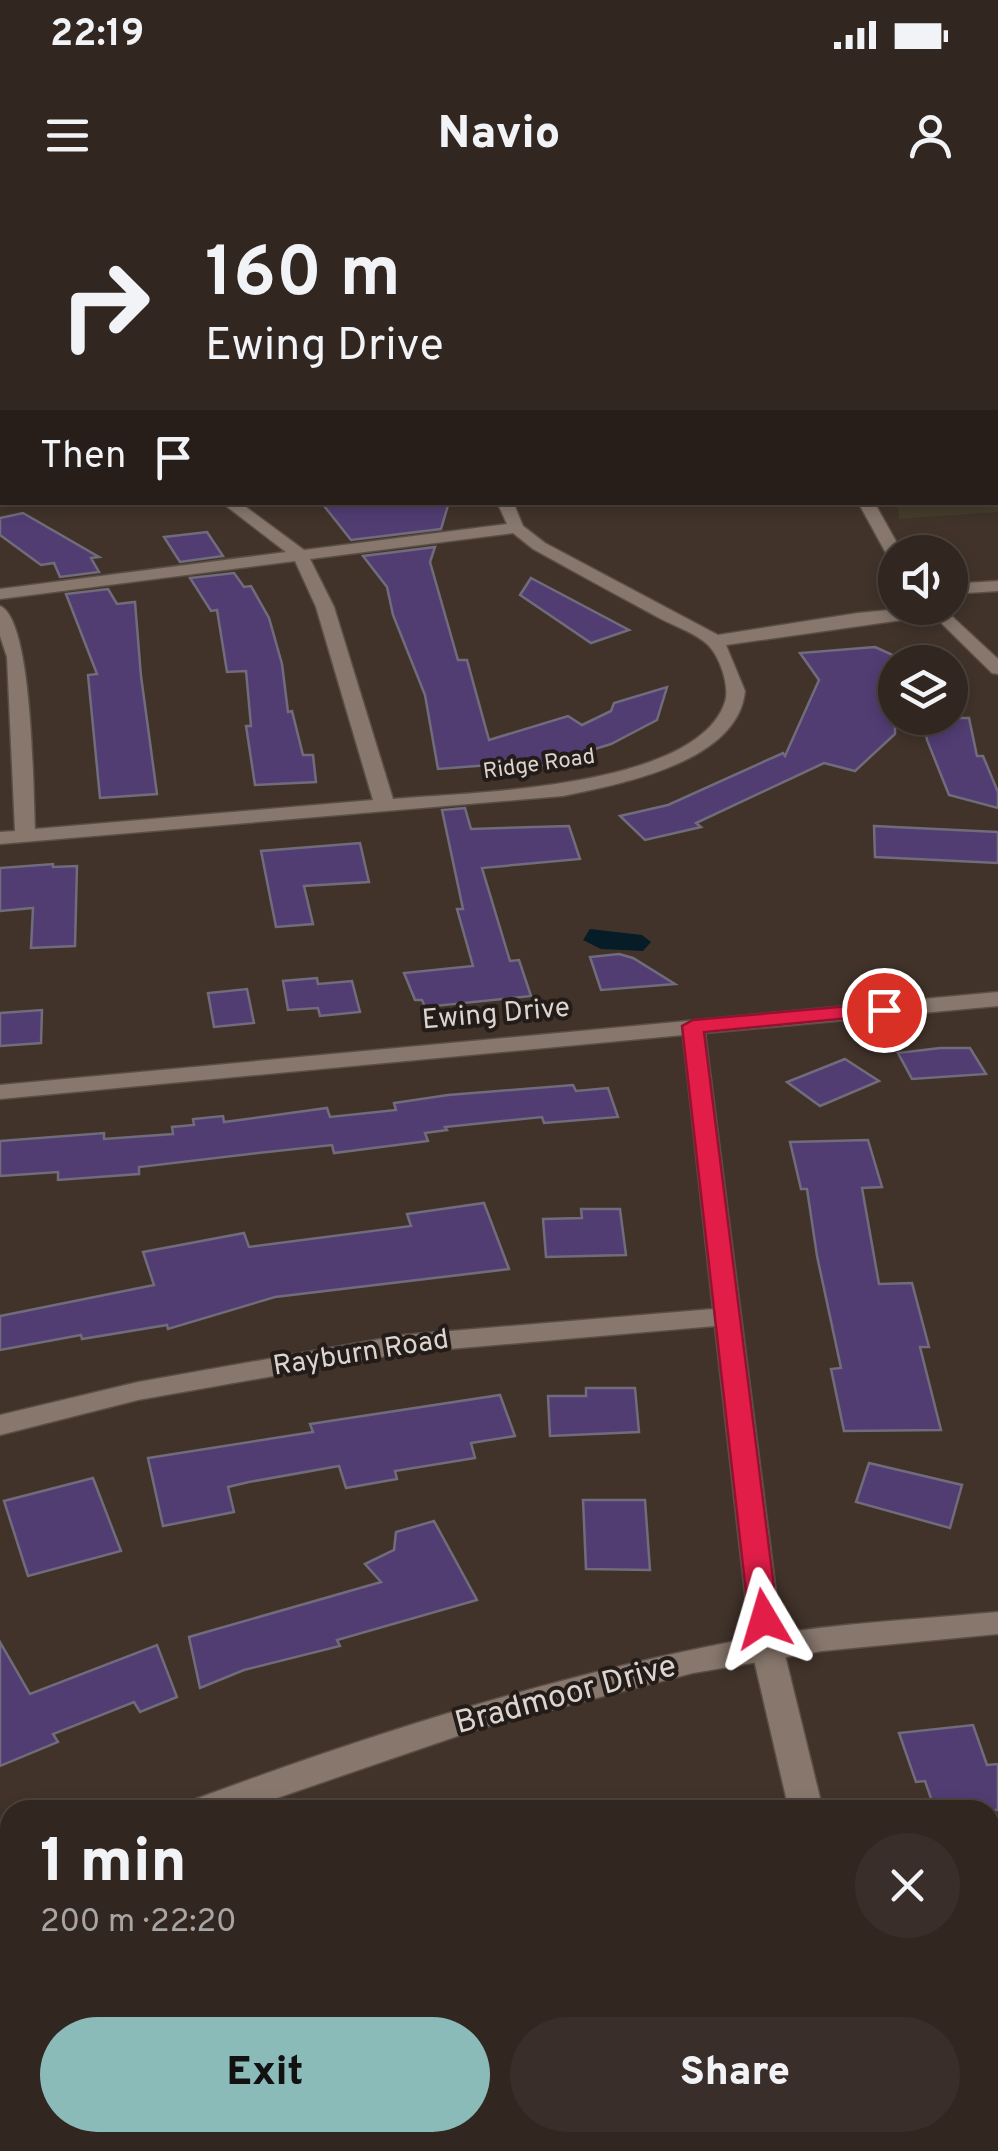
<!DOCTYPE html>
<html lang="en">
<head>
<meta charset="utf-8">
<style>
  :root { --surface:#312620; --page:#392e29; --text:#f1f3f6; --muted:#a8a5a5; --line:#4c433e; --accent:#8bbbb9 }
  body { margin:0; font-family:Overpass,sans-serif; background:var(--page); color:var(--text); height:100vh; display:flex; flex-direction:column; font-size:38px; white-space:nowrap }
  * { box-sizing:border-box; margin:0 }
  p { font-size:32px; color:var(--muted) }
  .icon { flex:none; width:55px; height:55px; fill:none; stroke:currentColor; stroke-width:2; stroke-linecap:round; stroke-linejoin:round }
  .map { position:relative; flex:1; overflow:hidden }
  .details { position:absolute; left:0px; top:1600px; width:1000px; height:352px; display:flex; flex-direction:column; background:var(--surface); border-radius:30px 30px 0 0; box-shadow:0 5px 15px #0003,0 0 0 2px var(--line) }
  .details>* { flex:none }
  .guide { position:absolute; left:0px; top:0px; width:1000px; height:305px; box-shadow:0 5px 15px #0003,0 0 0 2px var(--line); background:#312620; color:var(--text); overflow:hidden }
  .buttons { position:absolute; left:878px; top:335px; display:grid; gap:20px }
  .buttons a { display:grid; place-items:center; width:90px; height:90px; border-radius:50%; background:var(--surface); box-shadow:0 5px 15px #0003,0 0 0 2px var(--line); font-size:50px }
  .pin { position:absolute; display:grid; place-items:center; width:85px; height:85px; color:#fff; margin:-42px; border:5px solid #fff; border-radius:50%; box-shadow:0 2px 10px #0007 }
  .me { position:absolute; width:110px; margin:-55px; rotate:353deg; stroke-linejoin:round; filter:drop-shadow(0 0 8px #0008) }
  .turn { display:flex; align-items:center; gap:35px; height:210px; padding:0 40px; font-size:45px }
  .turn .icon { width:130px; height:130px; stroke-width:2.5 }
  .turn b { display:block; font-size:70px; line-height:85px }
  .then { display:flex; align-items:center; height:95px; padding:0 40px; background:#0003; gap:20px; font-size:38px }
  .round { display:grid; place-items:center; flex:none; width:105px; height:105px; border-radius:52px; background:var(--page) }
  .headline { display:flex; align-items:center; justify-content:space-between; height:170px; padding:0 40px }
  h1 { font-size:60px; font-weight:800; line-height:75px }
  .action { display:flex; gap:20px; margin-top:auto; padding:20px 40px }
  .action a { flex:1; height:115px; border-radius:60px; background:var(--accent); color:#111; font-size:40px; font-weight:800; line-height:115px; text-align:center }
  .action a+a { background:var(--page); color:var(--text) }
  .status { display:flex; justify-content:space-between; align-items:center; height:70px; padding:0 50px; background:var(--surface); direction:ltr }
  .status svg { height:28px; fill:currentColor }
  header { display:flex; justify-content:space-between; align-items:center; height:130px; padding:0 40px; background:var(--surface); font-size:45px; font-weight:800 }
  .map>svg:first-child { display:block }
</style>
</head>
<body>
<div class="status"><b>22:19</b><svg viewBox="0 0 49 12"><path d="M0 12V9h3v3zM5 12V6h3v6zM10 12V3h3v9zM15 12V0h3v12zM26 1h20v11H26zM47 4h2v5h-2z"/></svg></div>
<header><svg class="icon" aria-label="menu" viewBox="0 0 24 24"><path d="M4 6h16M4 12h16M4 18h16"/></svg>Navio<svg class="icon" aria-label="person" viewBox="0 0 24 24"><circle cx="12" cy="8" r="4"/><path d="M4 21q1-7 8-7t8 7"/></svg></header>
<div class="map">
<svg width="998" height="1951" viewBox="0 0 998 1951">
  <rect width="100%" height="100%" fill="#41332a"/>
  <path fill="#453d2c" d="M998 102V312L899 319 898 303 998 302Z"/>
  <path fill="#061d28" d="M590 729 642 735 651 742 643 751 601 749 583 740Z"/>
  <g fill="#523d73" stroke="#706c7b" stroke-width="2.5">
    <path d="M321 302H449L441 329 351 340Z"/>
    <path d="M23 313 99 357 91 358 99 372 60 377 54 363 41 365 0 335V318Z"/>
    <path d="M207 332 223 356 180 362 164 337Z"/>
    <path d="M435 347 430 362 458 460H467L489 540 568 516 582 525 611 511 614 503 667 487 657 520 611 544 531 569 529 562 438 569 425 495 393 415 387 387 363 356Z"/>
    <path d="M234 373 244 387 251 386 269 418 282 464 288 512 292 511 303 555H313L316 582 255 585 246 526H251L246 471 227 472 217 410 211 411 190 378Z"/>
    <path d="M531 378 629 430 591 443 520 395Z"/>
    <path d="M108 389 117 404 135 402 141 476 157 594 100 598 88 475 97 474 66 394Z"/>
    <path d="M875 447 895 456V534L855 571 824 563 696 623 701 627 645 640 620 616 668 605 783 553 785 556 819 480 800 453Z"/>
    <path d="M923 518H969L977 556H983L998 592V608L949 595 927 540Z"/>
    <path d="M465 608 471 629 569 626 580 659 482 668 510 761 519 760 531 796 425 807 422 800H415L404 773 473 766 457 709H463L442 610Z"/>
    <path d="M874 626 998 632V663L875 657Z"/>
    <path d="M360 643 369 682 304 686 313 724 276 727 261 651Z"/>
    <path d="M53 664V667L77 666 75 746 31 748 33 708 0 711V668Z"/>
    <path d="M619 754 633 758 675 784 601 790 590 757Z"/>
    <path d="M317 778 318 784 352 781 360 812 320 816 318 808 288 810 283 781Z"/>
    <path d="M247 789 254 823 214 827 208 793Z"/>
    <path d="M42 810 41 843 0 846V813Z"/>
    <path d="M940 848H970L986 874 912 879 898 853Z"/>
    <path d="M845 859 879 881 820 906 787 882Z"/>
    <path d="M573 885 576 891 608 888 618 917 544 923 542 917 445 927 447 930 425 933 428 941 334 953 332 945 258 953 139 967V974L58 980V972L0 976V941L104 933V939L173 934 172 927 194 925 193 919 223 916 224 922 327 908 330 917 396 910 394 903 448 895Z"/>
    <path d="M868 940 882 987 862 988 879 1084 912 1083 929 1147H920L941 1230 844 1231 831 1169 841 1168 817 1056 807 989H801L790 942Z"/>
    <path d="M484 1003 509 1069 275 1097 168 1129 167 1125 82 1139 81 1135 0 1150V1116L154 1085 143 1052 244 1033 249 1047 411 1026 407 1014Z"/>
    <path d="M581 1009H620L626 1055 546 1057 543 1019 582 1018Z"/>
    <path d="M586 1188H635L639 1232 550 1236 548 1196H586Z"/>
    <path d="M500 1195 515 1236 471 1243 475 1258 395 1271 397 1279 346 1288 339 1266 249 1282 228 1287 234 1312 163 1326 148 1258 313 1232 310 1224Z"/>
    <path d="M869 1263 962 1285 950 1328 856 1302Z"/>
    <path d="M93 1278 121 1351 28 1376 4 1301Z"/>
    <path d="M583 1300H645L650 1370 586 1369Z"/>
    <path d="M434 1321 477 1400 337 1440 340 1446 244 1470 200 1488 189 1437 381 1382 365 1364 394 1350 396 1332Z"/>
    <path d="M0 1442 30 1494 157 1445 177 1497 140 1512 134 1502 53 1534 58 1542 0 1566Z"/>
    <path d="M973 1525 987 1565 998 1564V1610H935L925 1581 916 1582 899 1533Z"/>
  </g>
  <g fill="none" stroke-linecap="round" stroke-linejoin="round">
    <g stroke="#5a4f47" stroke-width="3">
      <g id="minor">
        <path d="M22 0H41L43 2H24Z"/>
        <path d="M2 128V136L0 137V129Z"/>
        <rect x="0" y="191" width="2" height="8"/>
        <path d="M221 302H239L304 350 507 324 497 302H513L523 326 545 343 718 435 858 413 911 408 946 410 937 415 726 445 745 491C738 563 619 584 563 596L0 644V632L15 631 7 457 0 436V406C33 419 33 591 35 629L373 600 316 407 295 361 0 399V389L286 352ZM513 333 533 349C576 373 619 396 661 419 675 426 697 434 708 445 720 457 730 486 725 502 696 589 469 592 393 599L334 407 310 359Z"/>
        <path d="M998 381V391L950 394V384Z"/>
        <path d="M998 792V806L705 833 783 1447 823 1610H789L751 1447 715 1126 403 1153 138 1200 0 1235V1215L138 1182 403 1135 713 1109 683 835 0 899V885Z"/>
        <path d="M913 1942H951L955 1951H917Z"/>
      </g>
    </g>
    <g stroke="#5a4f47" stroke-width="3">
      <g id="tertiary">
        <path d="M858 302H874L902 352H895V360L887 355Z"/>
        <path d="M926 408H943L998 459V474L992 473Z"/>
        <path d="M998 1412V1434L822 1451 693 1473 481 1528 242 1610H188L193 1600C379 1531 568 1471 763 1436 841 1423 920 1419 998 1412Z"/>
        <path d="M10 1675V1705L0 1708V1678Z"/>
      </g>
    </g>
    <use href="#minor" fill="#87776d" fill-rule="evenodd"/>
    <use href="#tertiary" fill="#87776d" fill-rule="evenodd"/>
  </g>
  <path fill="#e11d48" stroke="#92132f" stroke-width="2.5" d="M884 803 891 805 894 810 891 814 704 832 778 1419 774 1426 764 1429 753 1426 749 1419 682 826 693 820Z"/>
  <g text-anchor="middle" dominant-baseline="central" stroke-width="8" stroke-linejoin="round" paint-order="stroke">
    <g font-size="22" fill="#dcd4ce" stroke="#231c18">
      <text transform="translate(539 565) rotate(-8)">Ridge Road</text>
    </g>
    <g font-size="28" fill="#dcd4ce" stroke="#231c18">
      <text transform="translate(496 815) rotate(-5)">Ewing Drive</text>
      <text transform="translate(361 1154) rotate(-9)">Rayburn Road</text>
    </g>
    <g font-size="32" fill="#dcd4ce" stroke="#231c18">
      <text transform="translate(566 1496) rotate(-15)">Bradmoor Drive</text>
    </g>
  </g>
</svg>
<div class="buttons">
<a><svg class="icon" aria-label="sound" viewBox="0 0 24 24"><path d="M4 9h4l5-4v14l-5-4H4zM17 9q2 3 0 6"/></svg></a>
<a><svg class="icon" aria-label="layers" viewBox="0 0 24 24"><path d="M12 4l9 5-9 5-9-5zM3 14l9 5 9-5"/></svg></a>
</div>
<div class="pin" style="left:884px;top:810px;background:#d93025"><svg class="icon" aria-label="arrive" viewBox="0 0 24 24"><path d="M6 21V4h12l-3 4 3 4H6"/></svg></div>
<svg class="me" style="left:764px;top:1419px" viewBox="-20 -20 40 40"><path d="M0-17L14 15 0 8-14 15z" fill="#e11d48" stroke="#fff" stroke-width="4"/></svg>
<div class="guide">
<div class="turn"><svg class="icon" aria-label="right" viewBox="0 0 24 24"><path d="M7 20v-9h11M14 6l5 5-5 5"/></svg><div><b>160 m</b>Ewing Drive</div></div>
<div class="then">Then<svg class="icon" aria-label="arrive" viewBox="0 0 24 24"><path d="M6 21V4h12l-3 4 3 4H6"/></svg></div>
</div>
<section class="details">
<div class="headline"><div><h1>1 min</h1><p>200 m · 22:20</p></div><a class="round"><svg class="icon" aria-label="close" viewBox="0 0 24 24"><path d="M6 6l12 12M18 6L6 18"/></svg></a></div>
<div class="action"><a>Exit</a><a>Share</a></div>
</section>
</div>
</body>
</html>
